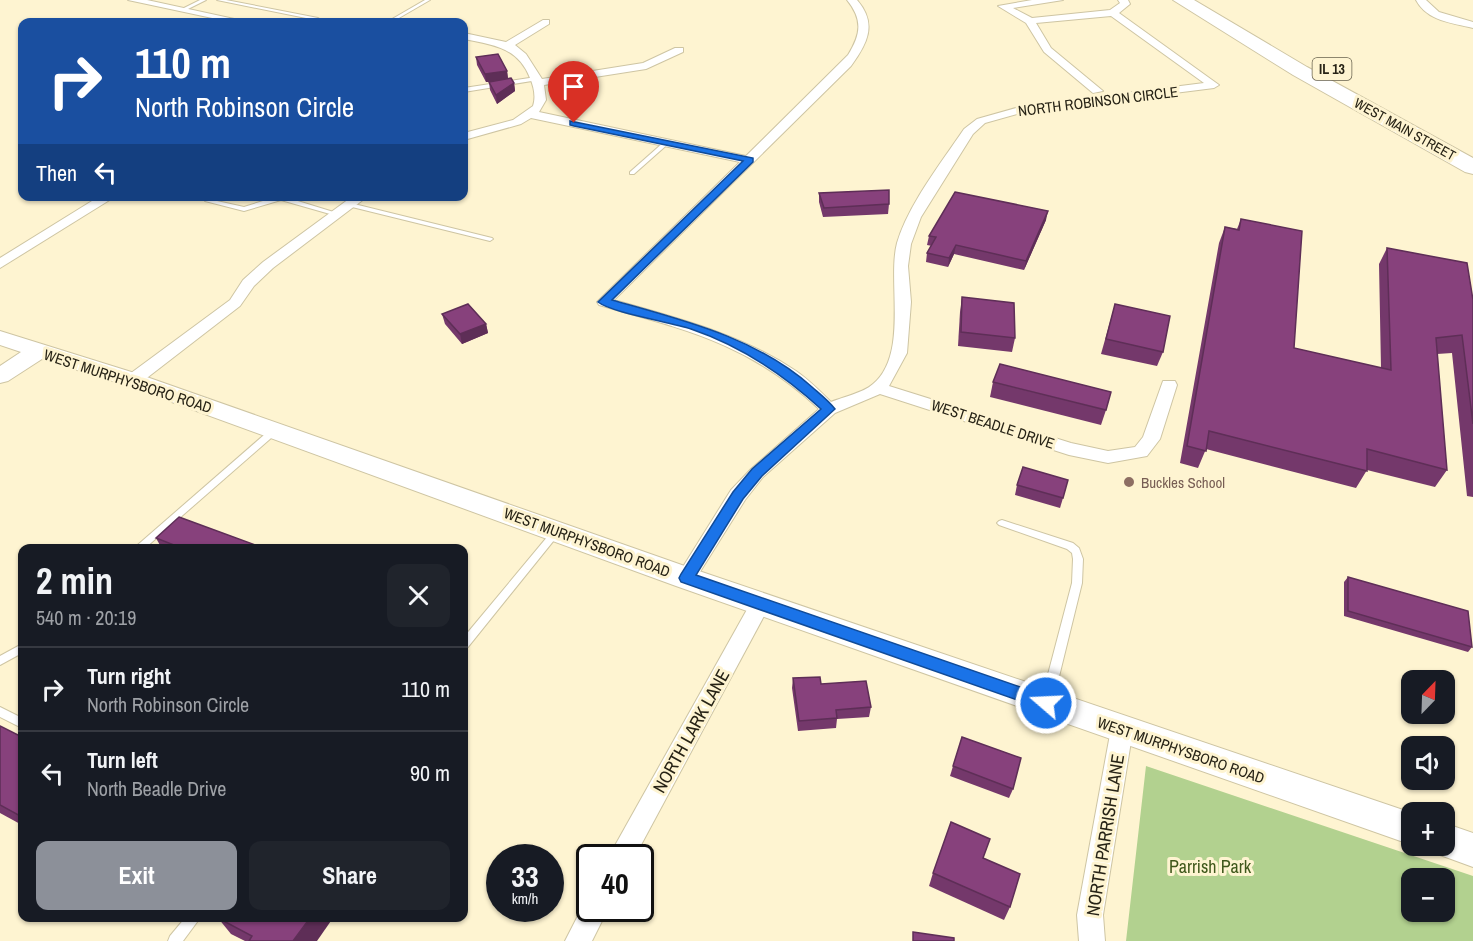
<!DOCTYPE html>
<html lang="en">
<head>
<meta charset="utf-8">
<style>
  :root { --surface:#171b24; --page:#20242c; --text:#f1f3f6; --muted:#9ea1a6; --line:#363941; --accent:#8c9099 }
  body { margin:0; font-family:"Archivo Narrow",sans-serif; background:var(--page); color:var(--text); height:100vh; display:flex; flex-direction:column; font-size:22px; white-space:nowrap }
  * { box-sizing:border-box; margin:0 }
  p { font-size:20px; color:var(--muted) }
  .icon { flex:none; width:33px; height:33px; fill:none; stroke:currentColor; stroke-width:2; stroke-linecap:round; stroke-linejoin:round }
  .map { position:relative; flex:1; overflow:hidden }
  .drawer { position:absolute; left:18px; top:544px; width:450px; height:378px; display:flex; flex-direction:column; background:var(--surface); border-radius:12px; box-shadow:0 2px 4px #0004 }
  .drawer>* { flex:none }
  .top-card { position:absolute; left:18px; top:18px; width:450px; height:183px; border-radius:12px; box-shadow:0 2px 4px #0004; background:#1a4fa0; color:#fff; overflow:hidden }
  .needle { width:39px; rotate:23deg }
  .tools { position:absolute; left:1401px; top:670px; display:grid; gap:12px }
  .tools a { display:grid; place-items:center; width:54px; height:54px; border-radius:12px; background:var(--surface); box-shadow:0 2px 4px #0004; font-size:30px }
  .speed { position:absolute; left:486px; top:844px; display:flex; gap:12px; font-size:30px; font-weight:700; text-align:center }
  .speed>* { display:grid; place-content:center; width:78px; height:78px; border-radius:50%; background:var(--surface); box-shadow:0 2px 4px #0004; line-height:1 }
  .speed small { font-size:15px; font-weight:400 }
  .speed .limit { border:3px solid #111; border-radius:9px; background:#fff; color:#111 }
  .pin { position:absolute; display:grid; place-items:center; width:51px; height:51px; color:#fff; margin:-62px -26px; border-radius:50% 50% 50% 0; rotate:-45deg; box-shadow:0 0 6px #0007 }
  .pin .icon { rotate:45deg }
  .me { position:absolute; width:66px; margin:-33px; rotate:289deg; stroke-linejoin:round; filter:drop-shadow(0 0 4px #0008) }
  .turn { display:flex; align-items:center; gap:21px; height:126px; padding:0 18px; font-size:27px }
  .turn .icon { width:78px; height:78px; stroke-width:2.5 }
  .turn b { display:block; font-size:42px; line-height:51px }
  .then { display:flex; align-items:center; height:57px; padding:0 18px; background:#0003; gap:12px; font-size:22px }
  .round { display:grid; place-items:center; flex:none; width:63px; height:63px; border-radius:12px; background:var(--page) }
  .overview { display:flex; align-items:center; justify-content:space-between; height:102px; padding:0 18px }
  h1 { font-size:36px; font-weight:700; line-height:45px }
  .button { display:flex; gap:12px; margin-top:auto; padding:12px 18px }
  .button a { flex:1; height:69px; border-radius:12px; background:var(--accent); color:#fff; font-size:24px; font-weight:700; line-height:69px; text-align:center }
  .button a+a { background:var(--page); color:var(--text) }
  ul { padding:0; list-style:none }
  li { display:flex; align-items:center; gap:18px; height:84px; padding:0 18px; border-top:2px solid var(--line) }
  li div { flex:1 }
  li b { display:block; font-size:22px }
  li em { font-style:normal }
  .map>svg:first-child { display:block }
</style>
</head>
<body>
<div class="map">
<svg width="1473" height="941" viewBox="0 0 1473 941">
  <rect width="100%" height="100%" fill="#fef4d1"/>
  <path fill="#b2d18f" fill-rule="evenodd" d="M1146 766 1473 876V941H1126ZM1412 879H1444V912H1412Z"/>
  <g fill="none" stroke-linecap="round" stroke-linejoin="round">
    <g stroke="#cec5a3" stroke-width="2">
      <g id="lane">
        <path d="M200 0H206L184 11 180 10Z"/>
        <path d="M217 0H226L318 18 324 22H320L316 20Z"/>
        <path d="M425 0H430L392 22H387Z"/>
        <path d="M536 77 538 78V80L464 92V88Z"/>
        <path d="M664 142 669 143 634 174H630V172Z"/>
        <path d="M279 196H291L288 198 340 214 337 216 281 200 244 211 205 201 208 199 244 207Z"/>
        <path d="M350 203 492 238 493 239 490 241 348 206 347 205Z"/>
        <path d="M275 427 278 428 279 430 278 432 144 549H133L272 428Z"/>
        <path d="M1002 520 1073 543 1079 548 1083 559 1082 583 1053 701 1051 704 1047 706 1043 704 1041 701 1072 583 1073 559 1072 553 1067 549 999 525 997 523 999 521Z"/>
        <path d="M556 528 559 530 561 532 559 534 468 647 464 648V637L553 530Z"/>
        <path d="M22 644V653L0 665V656Z"/>
        <path d="M0 707 22 718V728L0 717Z"/>
        <path d="M185 918H200L183 941H168L170 936Z"/>
      </g>
    </g>
    <g stroke="#cec5a3" stroke-width="2">
      <g id="street">
        <path d="M128 0H147L248 22H231Z"/>
        <path d="M847 0H857C878 24 867 44 851 66L614 300C677 318 741 334 796 371 809 380 820 391 831 402 843 397 863 393 873 384 909 354 887 281 897 243 908 205 941 163 964 129L977 119 1023 106 1204 83 1111 16 1036 23 1051 48 1103 91 1093 93 1044 52 1026 23 998 6 1032 0H1063L1013 8 1032 18 1110 10 1120 3 1118 0H1128L1130 4 1119 13 1219 85 1214 88 1024 112 985 123 973 134 921 217 911 244 908 266 911 302 907 353 889 386 1071 443 1108 451 1135 447 1143 437 1163 381H1175L1177 385 1160 439 1147 456 1108 463 1069 455 880 394 835 413 763 477 745 500 693 583 686 586 679 583 676 578 731 490 751 469 819 409C750 344 687 330 599 305L597 302 740 162 531 118 521 124 464 140V133L513 120 533 106C536 97 534 87 530 78 518 47 493 45 464 39V33L506 42 543 20H549V24L515 45 526 54 542 79 643 63 675 48H683V52L646 69 544 85 546 100 539 112 746 156 848 55C861 34 863 20 847 0Z"/>
        <path d="M1416 0H1426L1439 12 1473 22V28C1452 23 1427 21 1416 0Z"/>
        <path d="M100 196H116L0 268V258Z"/>
        <path d="M353 196H368L273 268 254 286 240 306 139 384H127L125 380 127 376 230 300 243 280 263 262Z"/>
        <path d="M761 595 768 597 771 603 634 858H608L754 597Z"/>
        <path d="M1122 719 1130 722 1133 729 1103 915 1105 941H1079L1077 915 1111 729 1114 722Z"/>
        <path d="M590 898V909H608L592 941H565L586 900Z"/>
      </g>
    </g>
    <g stroke="#cec5a3" stroke-width="2">
      <g id="secondary">
        <path d="M0 331 141 375 696 570 1412 813V845L676 586 125 385 42 359 8 381 0 383V366L21 352 0 345Z"/>
        <path d="M1444 823 1473 833V867L1432 852 1429 846H1444Z"/>
      </g>
    </g>
    <g stroke="#cec5a3" stroke-width="2">
      <path id="highway" d="M1173 0H1194L1307 67 1473 158V174L1465 172 1293 75Z"/>
    </g>
    <use href="#lane" fill="#fff" fill-rule="evenodd"/>
    <use href="#street" fill="#fff" fill-rule="evenodd"/>
    <use href="#secondary" fill="#fff" fill-rule="evenodd"/>
    <use href="#highway" fill="#fff" fill-rule="evenodd"/>
  </g>
  <g fill="#74386b">
    <path d="M476 57 507 71 508 79 514 83 515 91 497 104 490 90 489 82H486L477 65Z"/>
    <path d="M819 193 889 204 888 214 823 217 819 202Z"/>
    <path d="M1241 219 1294 348 1381 368 1379 264 1387 248 1473 300V497L1467 496 1452 353 1437 354 1447 470 1435 487 1367 470 1356 488 1206 449 1198 468 1180 463 1219 243 1225 227 1237 229Z"/>
    <path d="M1046 220 1024 270 954 254 948 267 926 262 927 253 932 246 927 245 929 236Z"/>
    <path d="M962 297 1015 338 1012 352 958 346 960 312Z"/>
    <path d="M1115 304 1163 352 1157 366 1101 354Z"/>
    <path d="M442 314 486 324 488 333 462 344 445 324Z"/>
    <path d="M993 382 1106 410 1101 425 990 397Z"/>
    <path d="M1017 485 1063 498 1060 508 1015 495Z"/>
    <path d="M156 538 266 549H162Z"/>
    <path d="M1348 577 1472 647 1468 652 1344 616V582Z"/>
    <path d="M793 678 821 684 871 707 869 717 837 719 836 728 798 731 792 688Z"/>
    <path d="M0 726 22 737V825L0 813Z"/>
    <path d="M962 737 1013 789 1009 798 950 776Z"/>
    <path d="M983 858 1010 907 1004 920 929 886 933 873Z"/>
    <path d="M218 918 317 941H245L231 934Z"/>
  </g>
  <g fill="#5e2e57">
    <path d="M507 71 508 79 486 82 485 74Z"/>
    <path d="M514 83 515 91 497 104 496 95Z"/>
    <path d="M1048 211 1046 220 1024 270 1026 261Z"/>
    <path d="M956 245 954 254 948 267 949 258Z"/>
    <path d="M486 324 488 333 462 344 460 334Z"/>
    <path d="M310 918H333L317 941H293Z"/>
  </g>
  <g fill="#87417c" stroke="#5e2e57" stroke-width="1.5">
    <path d="M498 54 507 71 485 74 476 57Z"/>
    <path d="M511 78 514 83 496 95 489 82Z"/>
    <path d="M889 190V204L824 208 819 193Z"/>
    <path d="M955 192 1048 211 1026 261 956 245 949 258 927 253 936 237 929 236Z"/>
    <path d="M1241 219 1302 231 1294 348 1391 370 1387 248 1467 263 1473 300V424L1462 335 1436 338 1447 470 1367 449V471L1209 431 1206 451 1187 446 1225 227 1239 230Z"/>
    <path d="M962 297 1014 303 1015 338 961 332Z"/>
    <path d="M468 304 486 324 460 334 442 314Z"/>
    <path d="M1115 304 1170 316 1163 352 1106 339Z"/>
    <path d="M1000 364 1111 392 1106 410 993 382Z"/>
    <path d="M1023 467 1068 480 1063 498 1017 485Z"/>
    <path d="M179 517 266 549H184L156 538Z"/>
    <path d="M1348 577 1468 611 1472 647 1348 611Z"/>
    <path d="M820 677 821 684 866 681 871 707 836 710 837 718 799 721 793 678Z"/>
    <path d="M0 726 22 737V817L0 805Z"/>
    <path d="M962 737 1021 758 1013 789 953 766Z"/>
    <path d="M951 822 990 839 983 858 1020 874 1010 907 933 873Z"/>
    <path d="M218 918H310L293 941H249L252 936Z"/>
    <path d="M913 932 954 938V941H913Z"/>
  </g>
  <path fill="#1a73e8" stroke="#114b97" stroke-width="1.5" d="M570 121 753 158V162L612 300C682 320 756 337 812 387 820 394 829 401 835 409L762 476 743 499 696 575 1052 698 1055 703 1052 708 1046 710 681 582 679 578 681 574 733 492 752 469 821 409C783 374 741 346 691 329 671 322 612 313 598 302L743 161 574 126 570 125Z"/>
  <circle fill="#8d6e63" stroke="#fef4d1" stroke-width="2" cx="1129" cy="482" r="6"/>
  <g text-anchor="middle" dominant-baseline="central" stroke-width="6" stroke-linejoin="round" paint-order="stroke">
    <rect fill="#fef4d1" stroke="#68624e" stroke-width="1.5" x="1312.5" y="58" width="39" height="22" rx="4.5"/>
    <g font-size="14" font-weight="bold" fill="#272316">
      <text x="1332" y="69">IL 13</text>
    </g>
    <g font-size="14" fill="#272316" stroke="#fef4d1">
      <text transform="translate(1405 129) rotate(29)">WEST MAIN STREET</text>
    </g>
    <g font-size="15" fill="#272316" stroke="#fef4d1">
      <text transform="translate(1098 101) rotate(-7)">NORTH ROBINSON CIRCLE</text>
      <text transform="translate(128 381) rotate(18)">WEST MURPHYSBORO ROAD</text>
      <text transform="translate(993 424) rotate(18)">WEST BEADLE DRIVE</text>
      <text transform="translate(587 542) rotate(20)">WEST MURPHYSBORO ROAD</text>
      <text transform="translate(1181 750) rotate(19)">WEST MURPHYSBORO ROAD</text>
    </g>
    <g font-size="15" fill="#785e54" stroke="#fef4d1" text-anchor="start">
      <text x="1141" y="482">Buckles School</text>
    </g>
    <g font-size="18" fill="#272316" stroke="#fef4d1">
      <text transform="translate(691 731) rotate(-61)">NORTH LARK LANE</text>
      <text transform="translate(1105 835) rotate(-81)">NORTH PARRISH LANE</text>
    </g>
    <g font-size="18" fill="#3f581b" stroke="#fef4d1">
      <text x="1210" y="866">Parrish Park</text>
    </g>
  </g>
</svg>
<div class="tools">
<a><svg class="needle" viewBox="-14 -14 28 28"><path d="M0-13l5 13h-10z" fill="#e53935"/><path d="M0 13l5-13h-10z" fill="#9ea1a6"/></svg></a>
<a><svg class="icon" aria-label="sound" viewBox="0 0 24 24"><path d="M4 9h4l5-4v14l-5-4H4zM17 9q2 3 0 6"/></svg></a>
<a>+</a>
<a>−</a>
</div>
<div class="speed"><div>33<small>km/h</small></div><div class="limit">40</div></div>
<div class="pin" style="left:574px;top:123px;background:#d93025"><svg class="icon" aria-label="arrive" viewBox="0 0 24 24"><path d="M6 21V4h12l-3 4 3 4H6"/></svg></div>
<svg class="me" style="left:1046px;top:703px" viewBox="-20 -20 40 40"><circle r="17" fill="#1a73e8" stroke="#fff" stroke-width="3"/><path d="M0-11L8 9 0 5-8 9z" fill="#fff"/></svg>
<div class="top-card">
<div class="turn"><svg class="icon" aria-label="right" viewBox="0 0 24 24"><path d="M7 20v-9h11M14 6l5 5-5 5"/></svg><div><b>110 m</b>North Robinson Circle</div></div>
<div class="then">Then<svg class="icon" aria-label="left" viewBox="0 0 24 24"><path d="M17 20v-9H6M10 6l-5 5 5 5"/></svg></div>
</div>
<section class="drawer">
<div class="overview"><div><h1>2 min</h1><p>540 m · 20:19</p></div><a class="round"><svg class="icon" aria-label="close" viewBox="0 0 24 24"><path d="M6 6l12 12M18 6L6 18"/></svg></a></div>
<ul>
<li><svg class="icon" aria-label="right" viewBox="0 0 24 24"><path d="M7 20v-9h11M14 6l5 5-5 5"/></svg><div><b>Turn right</b><p>North Robinson Circle</p></div><em>110 m</em></li>
<li><svg class="icon" aria-label="left" viewBox="0 0 24 24"><path d="M17 20v-9H6M10 6l-5 5 5 5"/></svg><div><b>Turn left</b><p>North Beadle Drive</p></div><em>90 m</em></li>
</ul>
<div class="button"><a>Exit</a><a>Share</a></div>
</section>
</div>
</body>
</html>
